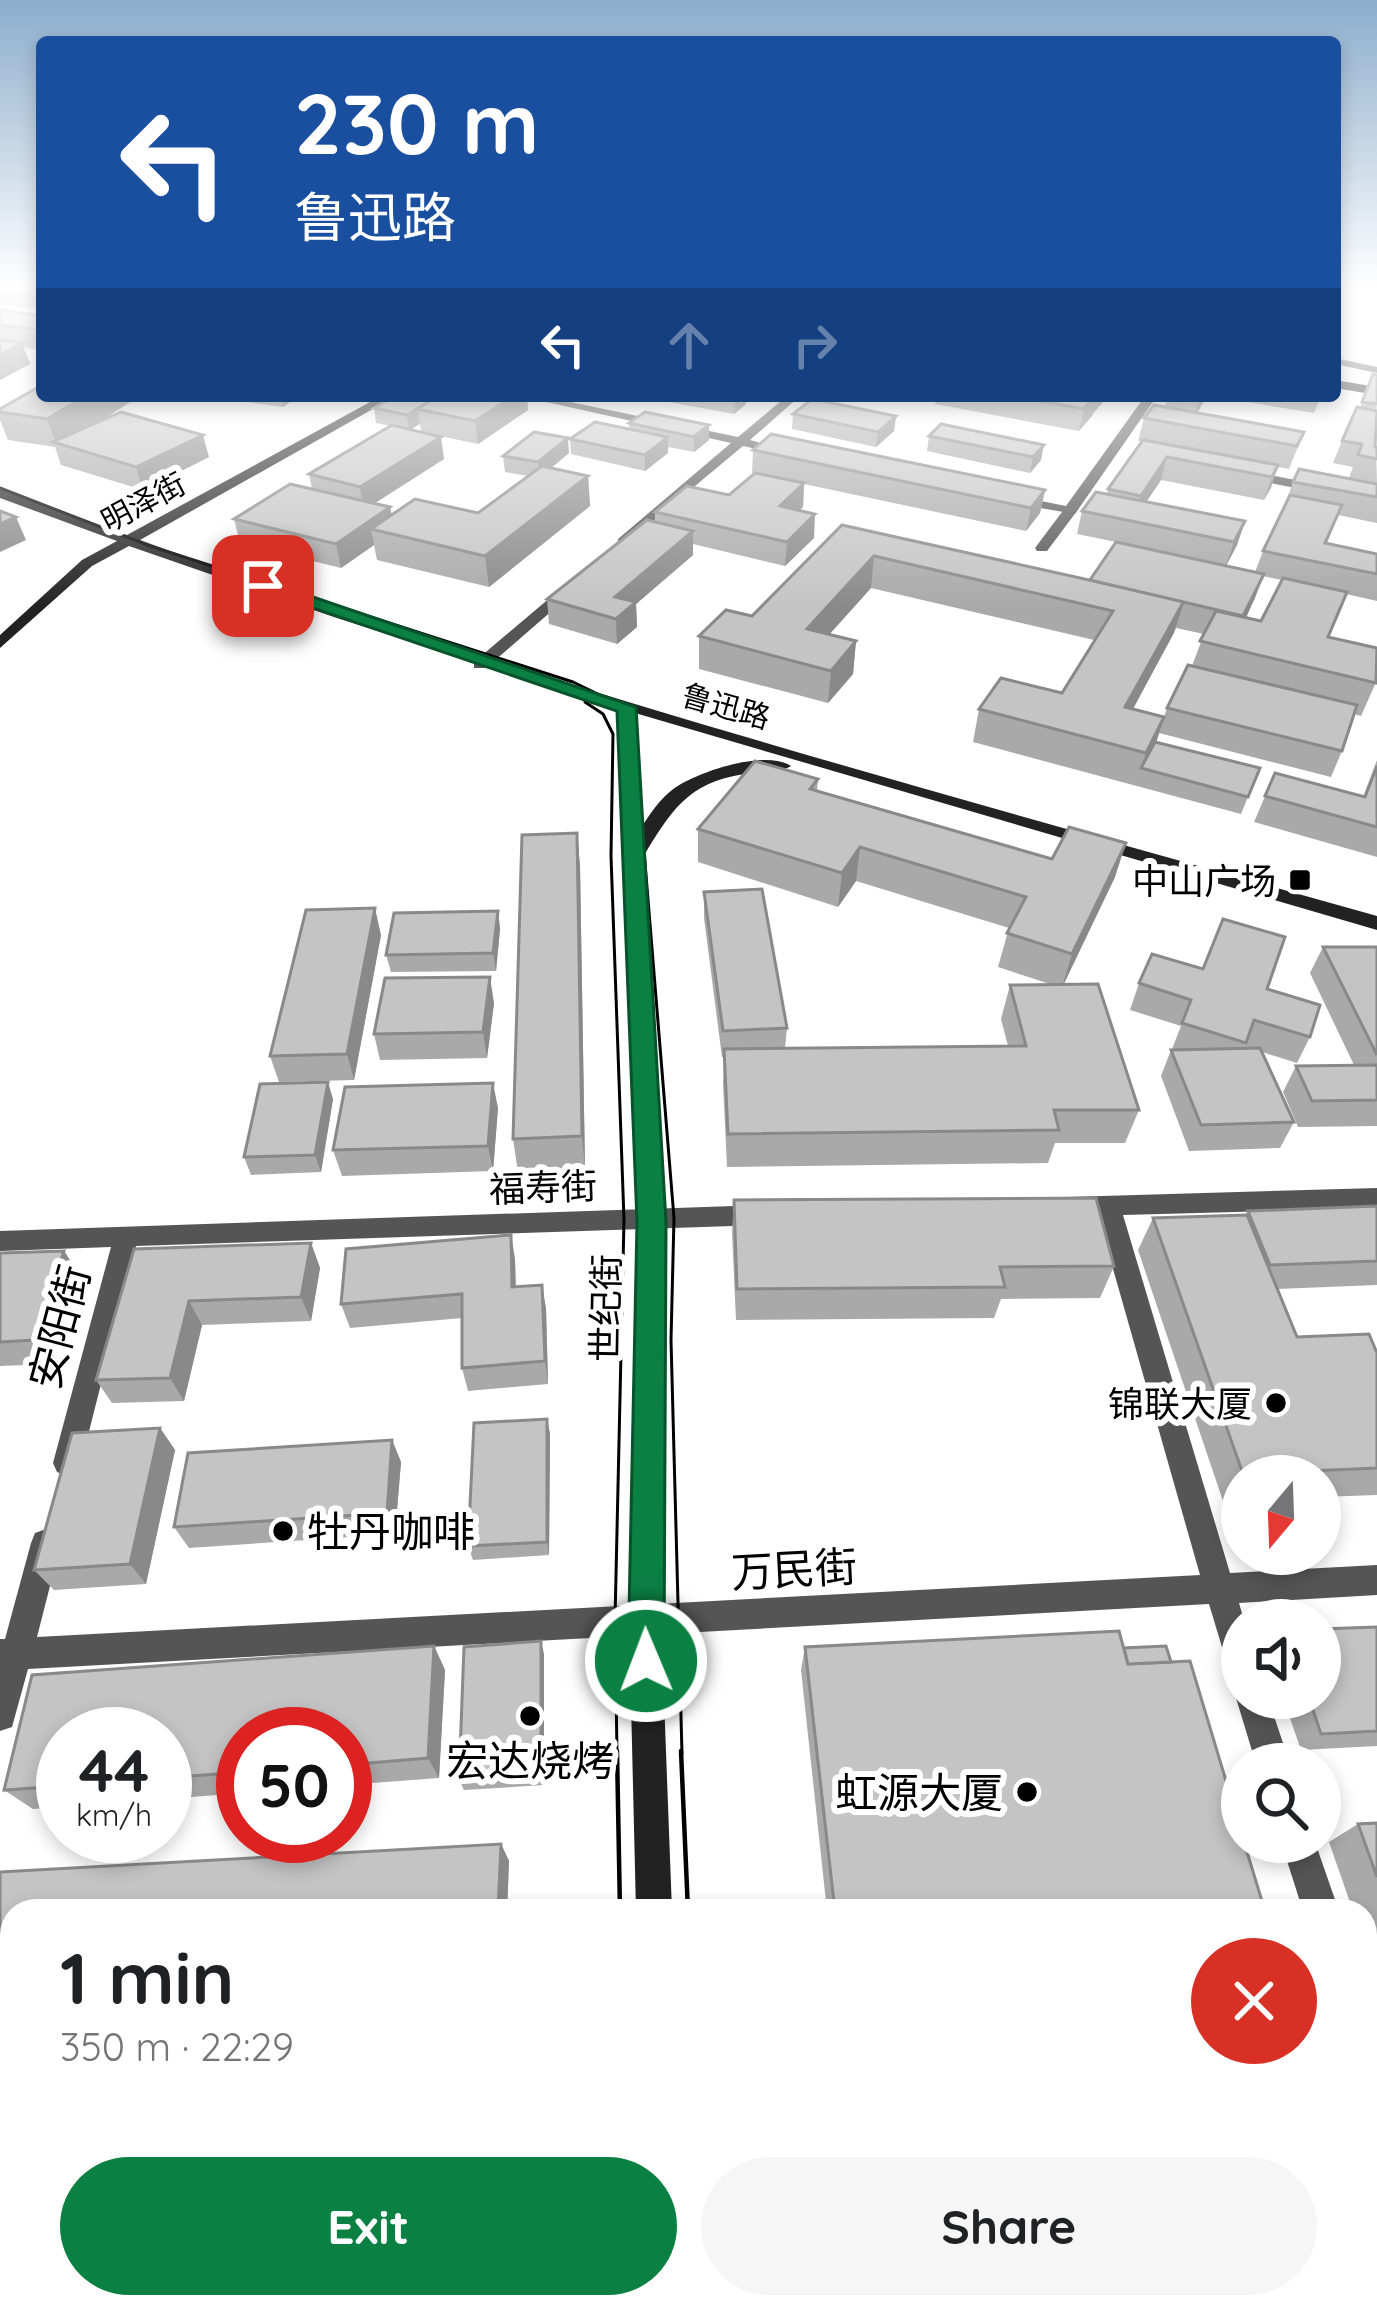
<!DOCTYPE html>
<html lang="en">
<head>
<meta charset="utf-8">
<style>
  :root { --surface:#fff; --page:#f6f6f6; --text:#202124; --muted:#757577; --accent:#0b8043 }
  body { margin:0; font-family:Quicksand,"Noto Sans SC",sans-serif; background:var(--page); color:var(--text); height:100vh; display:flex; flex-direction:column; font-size:45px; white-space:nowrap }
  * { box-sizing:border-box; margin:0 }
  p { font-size:39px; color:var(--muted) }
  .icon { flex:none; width:66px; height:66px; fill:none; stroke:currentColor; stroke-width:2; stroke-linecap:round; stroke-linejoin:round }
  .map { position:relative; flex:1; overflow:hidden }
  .side { position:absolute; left:0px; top:1899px; width:1377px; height:420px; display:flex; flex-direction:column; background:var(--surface); border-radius:36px 36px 0 0; box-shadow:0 6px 18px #0003 }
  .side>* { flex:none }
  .top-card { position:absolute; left:36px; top:36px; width:1305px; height:366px; border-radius:12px; box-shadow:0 6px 18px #0003; background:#1a4fa0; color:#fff; overflow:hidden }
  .needle { width:78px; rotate:199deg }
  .fabs { position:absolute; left:1221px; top:1455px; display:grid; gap:24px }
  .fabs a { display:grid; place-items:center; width:120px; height:120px; border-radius:50%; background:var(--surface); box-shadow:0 6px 18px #0003; font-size:60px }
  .speed { position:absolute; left:36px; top:1707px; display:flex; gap:24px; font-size:60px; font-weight:700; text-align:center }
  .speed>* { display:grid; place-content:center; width:156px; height:156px; border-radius:50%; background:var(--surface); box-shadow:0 6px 18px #0003; line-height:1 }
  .speed small { font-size:30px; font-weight:400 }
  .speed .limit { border:18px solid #d22; background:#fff; color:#111 }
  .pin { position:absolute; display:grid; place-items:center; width:102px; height:102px; color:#fff; margin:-51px; border-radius:24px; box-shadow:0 6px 18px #0006 }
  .me { position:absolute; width:132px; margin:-66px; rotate:359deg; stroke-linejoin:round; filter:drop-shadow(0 0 9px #0008) }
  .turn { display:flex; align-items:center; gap:42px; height:252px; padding:0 60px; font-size:54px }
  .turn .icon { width:156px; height:156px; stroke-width:2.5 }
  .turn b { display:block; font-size:84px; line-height:102px }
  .lanes { display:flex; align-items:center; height:114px; padding:0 60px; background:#0003; justify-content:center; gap:60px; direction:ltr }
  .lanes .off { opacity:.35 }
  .round { display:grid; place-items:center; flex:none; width:126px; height:126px; border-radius:63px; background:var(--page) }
  .head { display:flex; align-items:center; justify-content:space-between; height:204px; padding:0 60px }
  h1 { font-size:72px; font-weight:800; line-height:90px }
  .button { display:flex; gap:24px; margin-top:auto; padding:24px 60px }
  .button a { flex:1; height:138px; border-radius:72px; background:var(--accent); color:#fff; font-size:48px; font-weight:800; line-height:138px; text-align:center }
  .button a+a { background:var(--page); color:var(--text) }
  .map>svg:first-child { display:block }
</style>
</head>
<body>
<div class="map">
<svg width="1377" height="2319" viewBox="0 0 1377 2319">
  <rect width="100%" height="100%" fill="#fff"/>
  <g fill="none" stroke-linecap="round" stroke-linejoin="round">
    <g fill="#555" fill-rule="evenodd">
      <path d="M1335 358 1377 367V373L1335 364Z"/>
      <path d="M1065 508 1077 511 1047 551H1037L1035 548Z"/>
    </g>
    <g fill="#555" fill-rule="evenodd">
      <path d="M519 396H542L738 437 787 396H800L750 440 795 452 789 456 743 446 623 546 618 545V539L731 443Z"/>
      <path d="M1145 396H1157L1075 514 1006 502V496L1011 495 1066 506Z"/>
      <path d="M1244 470 1377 496V504L1239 477V471Z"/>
      <path d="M564 586 577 589 486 668H474V662Z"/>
      <path d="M1377 1188V1208L1123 1215 1230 1573 1377 1565V1595L1239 1603 1244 1620 1242 1682 1231 1677 1209 1604 28 1669 12 1727 0 1731V1639H5L31 1543 35 1533 46 1529 57 1533 61 1543 37 1637 1200 1575 1098 1216 1059 1214 1056 1207 1059 1200 1068 1197Z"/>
      <path d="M763 1205 772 1208 775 1215 772 1222 763 1225 136 1246 81 1463 77 1472 67 1476 57 1472 53 1463 111 1247 0 1251V1231Z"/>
      <path d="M1242 1686V1698H1268L1290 1764H1256L1236 1698Z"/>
      <path d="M1281 1842H1315L1339 1911H1303Z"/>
      <path d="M1365 2030 1377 2035V2106L1365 2101Z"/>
    </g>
    <g fill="#222" fill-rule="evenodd">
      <path d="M1335 380 1377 387V395L1335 388Z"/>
      <path d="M381 396H396L140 540C544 688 963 799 1377 916V930L635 713 641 828C650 814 659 800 672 790 695 772 766 749 791 766 778 774 760 771 744 774 687 783 671 811 643 857L663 1222 661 1619 672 1911H636L629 1619 639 1222 618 708 334 617 129 546 92 566 0 648V635L82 560 117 541 0 498V489L127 535Z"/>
      <rect x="647" y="2307" width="42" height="12"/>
    </g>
    <g stroke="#000" stroke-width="3">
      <path d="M0 488 150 546 573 682 606 698 634 728 674 1218 671 1340 682 1754"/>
      <path d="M585 702 603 714 613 734 611 856 624 1220 615 1620 617 1754"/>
    </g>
    <g stroke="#000" stroke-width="4.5">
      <path d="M617 1751 620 1911"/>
      <path d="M681 1751 688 1911"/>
      <path d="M627 2307V2319"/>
      <path d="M707 2307 708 2319"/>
    </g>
  </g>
  <g fill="#a9a9a9" fill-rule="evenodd">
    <path d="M0 283H42V301L29 308 0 305Z"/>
    <path d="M0 310 42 316V350L24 348 30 364 0 380Z"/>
    <path d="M1377 375 1376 447 1377 483 1349 478 1353 467 1333 463 1342 441Z"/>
    <path d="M205 396H298L283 407Z"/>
    <path d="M395 396H527L528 410 478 444 421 432 420 424 410 430 444 459 375 503 390 507 392 515 478 513 528 476 505 472 503 456 569 453 551 468 588 476 590 506 489 587 377 560 374 545 341 568 240 543 234 519 312 489 309 474 391 426 376 423 374 408Z"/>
    <path d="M636 396H746V404L734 414Z"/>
    <path d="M936 396H1108L1079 431 935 404Z"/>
    <path d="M1168 396H1207L1197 413 1304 432 1289 469 1278 467 1264 500 1161 480 1146 502 1245 521 1237 545 1226 566 1255 572 1263 551 1285 505 1293 482 1377 484V523L1338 515 1327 543 1377 554V601L1346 594 1329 637 1377 680 1361 716 1354 714 1342 751 1331 777 1159 733 1156 742 1260 768 1241 814 973 742 979 709 1062 693 1094 640 871 588 829 635 856 641 853 674 828 703 699 669V636L752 616 842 525 1090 580 1116 542 1077 534 1082 511 1107 494 1108 489 1142 441H1138L1144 418 1165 407ZM1263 576 1282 580 1261 621 1246 618ZM1176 628 1204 634 1192 666 1167 708 1164 717 1133 709Z"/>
    <path d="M1211 396H1321L1314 413Z"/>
    <path d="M0 409 99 422 209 457 143 490 61 465 55 447 8 440 0 420Z"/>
    <path d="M793 414 896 416 894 431 876 447 792 429Z"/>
    <path d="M629 423 709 440 694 452 668 447V453L645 471 571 454 570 439 629 429Z"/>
    <path d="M941 424 1041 460 1030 473 927 451 929 436Z"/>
    <path d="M753 450 1045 490 1040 513 1026 531 804 484 803 507 799 510 814 538 785 566 693 544V555L636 604 637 627 617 644 549 624 547 599 655 522V512L729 495 754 473H752Z"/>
    <path d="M1377 760V857L1254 822 1275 773 1363 797Z"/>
    <path d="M818 779 817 791 1115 877 1064 984 1139 1110 1125 1143H1055L1048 1163 727 1167 723 1083 724 1057H722L704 918V892L787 1028 785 1048 1008 1046 1001 1019 1010 985H1053L998 967 1009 928 856 881 838 907 698 862V829Z"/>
    <path d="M577 833 580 866 585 1169 518 1172 513 1139Z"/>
    <path d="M498 911 500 929 496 971 391 972 386 955Z"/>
    <path d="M381 935 354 1080 279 1082 270 1056Z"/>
    <path d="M1323 947H1377V1126L1298 1127 1283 1092 1296 1066 1354 1065 1310 973Z"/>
    <path d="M1139 983 1267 989 1310 1037 1297 1063 1262 1052 1294 1122 1280 1148 1189 1151 1161 1076 1171 1050H1174L1172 1049 1181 1026 1130 1010Z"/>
    <path d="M494 1003 487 1058 380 1060 374 1034Z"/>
    <path d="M333 1099 321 1172 251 1175 244 1157Z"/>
    <path d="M498 1108 493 1171 342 1176 333 1150Z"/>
    <path d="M734 1200 1114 1266 1100 1298 1001 1299 994 1318 736 1320 732 1233Z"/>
    <path d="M1377 1206V1285L1277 1289 1297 1337 1377 1353V1495L1320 1497V1476H1242V1501H1223L1138 1250 1153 1218 1245 1215 1248 1211Z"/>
    <path d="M511 1235 515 1260 516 1287 542 1285 546 1309 548 1384 468 1391 462 1368V1318L350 1328 341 1304Z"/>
    <path d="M311 1243 320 1268 311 1321 202 1325 184 1401 112 1403 96 1380 134 1249Z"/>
    <path d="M64 1251 80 1276 52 1364 0 1366V1253Z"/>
    <path d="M547 1419 550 1434 549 1555 473 1560 468 1546Z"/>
    <path d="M160 1428 175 1450 146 1584 54 1590 34 1570Z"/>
    <path d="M392 1440 401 1462 395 1534 189 1548 174 1527Z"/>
    <path d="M1377 1627V1746L1301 1750 1283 1698H1320Z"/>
    <path d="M434 1646 445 1670 439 1778 345 1785V1734H243V1793L165 1799V1734H63V1807L33 1809 4 1790 32 1675Z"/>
    <path d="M805 1647 1124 1648 1171 1662 1265 1911H827L801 1670Z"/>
    <path d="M544 1654V1785L464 1790 459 1780Z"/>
    <path d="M1377 1823V1981L1365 1946V1911H1353L1329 1842 1358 1824Z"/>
    <path d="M501 1844 509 1861 507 1911H12V2066L0 2067V1872Z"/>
  </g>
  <g fill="#898989">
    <path d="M42 285V301L29 308 24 294Z"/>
    <path d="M22 343 30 364 0 380V355Z"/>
    <path d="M85 396H140L62 445 56 443 47 419Z"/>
    <path d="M281 396H298L283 407Z"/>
    <path d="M514 396H527L528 410 478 444 475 421Z"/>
    <path d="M738 396H746V404L734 414 735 399Z"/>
    <path d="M1097 396 1092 416 1079 431 1084 409Z"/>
    <path d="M1099 396H1108L1093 413 1097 398Z"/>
    <path d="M1200 396H1207L1194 418Z"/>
    <path d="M417 409 420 424 409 430 407 415Z"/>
    <path d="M896 416 894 431 876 447 878 432Z"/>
    <path d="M709 425V440L694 452V437Z"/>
    <path d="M203 435 209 457 143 490 136 467Z"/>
    <path d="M441 437 444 459 364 510 360 487Z"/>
    <path d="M668 437V453L645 471V455Z"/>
    <path d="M568 438 569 453 539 478 538 462Z"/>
    <path d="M1044 445 1041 460 1030 473 1033 457Z"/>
    <path d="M1167 457 1161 480 1135 519 1141 496Z"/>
    <path d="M1278 465 1271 488 1264 500 1272 477Z"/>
    <path d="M588 476 590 506 489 587 485 556Z"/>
    <path d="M804 483 803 507 779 530 780 506Z"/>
    <path d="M1045 490 1040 513 1026 531 1031 508Z"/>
    <path d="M390 507 394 530 371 529 374 545 341 568 336 544Z"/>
    <path d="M815 514 814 538 785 566 787 542Z"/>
    <path d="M16 517 26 540 0 552V524Z"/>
    <path d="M1245 521 1237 545 1226 566 1234 542Z"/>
    <path d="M693 531V555L636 604 637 627 617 644 615 597Z"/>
    <path d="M874 556 871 588 805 661 807 629Z"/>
    <path d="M1264 574 1255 598 1235 641 1243 616Z"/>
    <path d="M1184 601 1174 633 1116 740 1125 707Z"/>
    <path d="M856 641 853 674 828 703 831 671Z"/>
    <path d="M1164 717 1154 750 1141 768 1146 753Z"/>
    <path d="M577 833 580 866 585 1169 582 1136Z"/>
    <path d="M1126 843 1115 877 1062 987 1072 954Z"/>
    <path d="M860 847 856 881 838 907 842 873Z"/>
    <path d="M375 908 381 935 354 1080 347 1054Z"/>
    <path d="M498 911 500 929 496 971 493 953Z"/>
    <path d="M490 977 494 1003 487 1058 483 1032Z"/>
    <path d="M328 1082 333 1099 321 1172 315 1155Z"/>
    <path d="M493 1083 498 1108 493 1171 488 1146Z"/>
    <path d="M511 1235 515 1260 516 1312 512 1287Z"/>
    <path d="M311 1243 320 1268 311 1321 301 1297Z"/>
    <path d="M64 1251 80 1276 52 1364 35 1340Z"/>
    <path d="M542 1285 546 1309 548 1384 545 1361Z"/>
    <path d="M189 1301 202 1325 184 1401 170 1378Z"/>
    <path d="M547 1419 550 1434 549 1555 547 1542Z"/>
    <path d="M160 1428 175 1450 146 1584 130 1564Z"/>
    <path d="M392 1440 401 1462 395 1534 387 1513Z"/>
    <path d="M541 1641 544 1654V1785L541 1775Z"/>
    <path d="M434 1646 445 1670 439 1778 428 1758Z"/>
    <path d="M501 1844 509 1861 507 1911H498Z"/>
  </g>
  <g fill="#c4c4c4" stroke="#898989" stroke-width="3">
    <path d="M0 283H42V285L24 294 0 292Z"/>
    <path d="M0 310 42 316V330L0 325Z"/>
    <path d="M0 340 22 343 0 355Z"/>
    <path d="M1373 374 1377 375V404L1362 402Z"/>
    <path d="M42 385V396H85L47 419 0 412V409Z"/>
    <path d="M395 396H439L407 415 374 408Z"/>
    <path d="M439 396H514L475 421 417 409Z"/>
    <path d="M1013 396H1095L1084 409Z"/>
    <path d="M812 399 896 416 878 432 793 414Z"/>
    <path d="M1154 405 1304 432 1297 446 1144 418Z"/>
    <path d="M1357 407 1377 411 1375 447H1377V459L1358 455 1362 444 1342 441Z"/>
    <path d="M121 412 203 435 136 467 53 442Z"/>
    <path d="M645 412 709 425 694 437 629 423Z"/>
    <path d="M595 422 668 437 645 455 570 439Z"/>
    <path d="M941 424 1044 445 1033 457 929 436Z"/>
    <path d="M392 425 441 437 360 487 309 474Z"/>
    <path d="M534 432 568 438 538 462 503 456Z"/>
    <path d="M771 434 1045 490 1031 508 753 450Z"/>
    <path d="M1143 440 1278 465 1272 477 1167 457 1141 496 1108 489Z"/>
    <path d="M542 466 588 476 485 556 371 529 415 499 478 513Z"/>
    <path d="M1299 469 1377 484V497L1293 482Z"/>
    <path d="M755 473 804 483 780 506 815 514 787 542 655 512 687 486 729 495Z"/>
    <path d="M290 484 390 507 336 544 234 519Z"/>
    <path d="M1096 492 1245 521 1234 542 1082 511Z"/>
    <path d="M1290 495 1342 505 1325 543 1377 554V574L1263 551Z"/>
    <path d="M0 511 16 517 0 524Z"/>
    <path d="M647 520 693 531 615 597 636 602 616 619 547 599Z"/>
    <path d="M842 525 1184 601 1125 707 1164 717 1146 753 979 709 1001 678 1062 693 1113 611 874 556 807 629 856 641 831 671 699 636 726 610 752 616Z"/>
    <path d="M1116 542 1264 574 1243 616 1090 580Z"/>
    <path d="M1283 578 1347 592 1328 637 1377 648 1376 683 1200 641 1216 611 1261 621Z"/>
    <path d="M1188 665 1357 705 1342 751 1167 708Z"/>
    <path d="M1155 742 1260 768 1248 797 1141 768Z"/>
    <path d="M755 761 818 779 810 789 1052 859 1069 827 1126 843 1072 954 1007 933 1026 897 860 847 842 873 698 829Z"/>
    <path d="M1377 766V827L1265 796 1275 773 1365 797Z"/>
    <path d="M577 833 582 1136 513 1139 522 835Z"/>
    <path d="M762 889 787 1028 723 1031 704 892Z"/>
    <path d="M375 908 347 1054 270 1056 306 910Z"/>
    <path d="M498 911 493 953 386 955 394 913Z"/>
    <path d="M1223 919 1285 937 1267 989 1320 1005 1310 1037 1254 1020 1246 1043 1182 1023 1191 1000 1139 983 1152 954 1203 969Z"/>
    <path d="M1323 947H1377V1055Z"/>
    <path d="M490 977 483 1032 374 1034 385 978Z"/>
    <path d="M1098 984 1139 1110H1054L1059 1130 728 1134 724 1049 1026 1046 1010 985Z"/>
    <path d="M1260 1048 1294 1122 1201 1125 1171 1050Z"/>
    <path d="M1377 1065V1100L1312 1101 1296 1066Z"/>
    <path d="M328 1082 315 1155 244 1157 260 1084Z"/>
    <path d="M493 1083 488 1146 333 1150 345 1087Z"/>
    <path d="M1096 1198 1114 1266 1000 1267 1005 1287 737 1289 734 1200Z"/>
    <path d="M1377 1206V1261L1270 1265 1248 1211Z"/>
    <path d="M1247 1215 1297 1337 1369 1334 1377 1353V1468L1243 1474 1153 1218Z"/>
    <path d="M511 1235 512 1287 542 1285 545 1361 462 1368V1294L341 1304 346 1249Z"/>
    <path d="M311 1243 301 1297 189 1301 170 1378 96 1380 134 1249Z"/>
    <path d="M64 1251 35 1340 0 1342V1253Z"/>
    <path d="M547 1419V1542L468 1546 474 1423Z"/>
    <path d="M160 1428 130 1564 34 1570 72 1433Z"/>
    <path d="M392 1440 387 1513 174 1527 188 1453Z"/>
    <path d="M1377 1627V1731L1321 1734 1309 1698H1320V1629Z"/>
    <path d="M1119 1631 1128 1664 1190 1661 1242 1834V1842H1244L1265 1911H835L805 1647Z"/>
    <path d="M541 1641V1775L459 1780 464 1647Z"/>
    <path d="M434 1646 428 1758 345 1765V1734H243V1772L165 1778V1734H63V1786L4 1790 32 1675Z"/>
    <path d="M1166 1646 1171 1662 1128 1664 1124 1648Z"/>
    <path d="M1377 1823V1877L1358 1824Z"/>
    <path d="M501 1844 498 1911H12V2056H0V1872Z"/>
  </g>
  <linearGradient id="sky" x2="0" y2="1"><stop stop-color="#8cadcc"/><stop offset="0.47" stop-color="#fff"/><stop offset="1" stop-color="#fff" stop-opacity="0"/></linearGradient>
  <rect width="1377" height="608" fill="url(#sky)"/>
  <path fill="#0b8043" stroke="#07532c" stroke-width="3" d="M257 582H269L636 707 666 1222 664 1661 659 1674 646 1679 633 1674 628 1661 637 1222 617 711 257 589Z"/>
  <g fill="#000" stroke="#fff" stroke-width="4.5">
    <rect x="1288" y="868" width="24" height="24" rx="6"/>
    <circle cx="1276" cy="1403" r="12"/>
    <circle cx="283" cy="1531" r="12"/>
    <circle cx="530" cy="1716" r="12"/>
    <circle cx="1027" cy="1792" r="12"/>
  </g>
  <g text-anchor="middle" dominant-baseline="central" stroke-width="12" stroke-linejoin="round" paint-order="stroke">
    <g font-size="30" fill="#000" stroke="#fff">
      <text transform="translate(143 502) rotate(-28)">明泽街</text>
      <text transform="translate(726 706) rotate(16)">鲁迅路</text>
    </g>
    <g font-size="36" fill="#000" stroke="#fff" text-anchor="end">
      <text x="1276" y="880">中山广场</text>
      <text x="1252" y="1403">锦联大厦</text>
    </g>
    <g font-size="36" fill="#000" stroke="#fff">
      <text transform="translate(543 1187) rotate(-2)">福寿街</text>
      <text transform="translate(605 1308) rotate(-89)">世纪街</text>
    </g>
    <g font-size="42" fill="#000" stroke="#fff">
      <text transform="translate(59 1327) rotate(-75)">安阳街</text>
      <text transform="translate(794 1569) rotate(-3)">万民街</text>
    </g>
    <g font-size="42" fill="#000" stroke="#fff" text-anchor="start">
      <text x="307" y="1531">牡丹咖啡</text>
      <text x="530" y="1760" text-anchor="middle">宏达烧烤</text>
      <text x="1003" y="1792" text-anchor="end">虹源大厦</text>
    </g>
  </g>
</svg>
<div class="fabs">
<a><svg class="needle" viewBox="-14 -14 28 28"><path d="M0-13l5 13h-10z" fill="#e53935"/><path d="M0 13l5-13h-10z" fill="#757577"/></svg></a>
<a><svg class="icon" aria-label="sound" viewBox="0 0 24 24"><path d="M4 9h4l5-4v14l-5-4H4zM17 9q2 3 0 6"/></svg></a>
<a><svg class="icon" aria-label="search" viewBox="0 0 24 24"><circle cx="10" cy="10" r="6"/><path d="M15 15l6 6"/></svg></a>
</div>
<div class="speed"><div>44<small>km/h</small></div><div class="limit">50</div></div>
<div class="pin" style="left:263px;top:586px;background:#d93025"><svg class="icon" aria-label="arrive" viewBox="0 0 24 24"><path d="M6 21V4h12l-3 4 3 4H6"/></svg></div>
<svg class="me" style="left:646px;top:1661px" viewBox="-20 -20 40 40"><circle r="17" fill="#0b8043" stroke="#fff" stroke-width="3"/><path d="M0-11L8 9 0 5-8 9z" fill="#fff"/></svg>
<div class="top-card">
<div class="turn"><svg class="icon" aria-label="left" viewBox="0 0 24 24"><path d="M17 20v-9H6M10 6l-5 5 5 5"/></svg><div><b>230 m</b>鲁迅路</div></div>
<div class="lanes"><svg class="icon" aria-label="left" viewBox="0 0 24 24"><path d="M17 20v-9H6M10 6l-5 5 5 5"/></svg><svg class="icon off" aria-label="ahead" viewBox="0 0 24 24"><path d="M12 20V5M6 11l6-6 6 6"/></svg><svg class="icon off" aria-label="right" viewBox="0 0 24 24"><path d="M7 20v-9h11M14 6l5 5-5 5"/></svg></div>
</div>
<section class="side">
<div class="head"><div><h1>1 min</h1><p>350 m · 22:29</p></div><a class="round" style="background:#d93025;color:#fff"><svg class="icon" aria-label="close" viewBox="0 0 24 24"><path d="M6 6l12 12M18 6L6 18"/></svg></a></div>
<div class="button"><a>Exit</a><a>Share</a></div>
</section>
</div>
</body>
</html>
